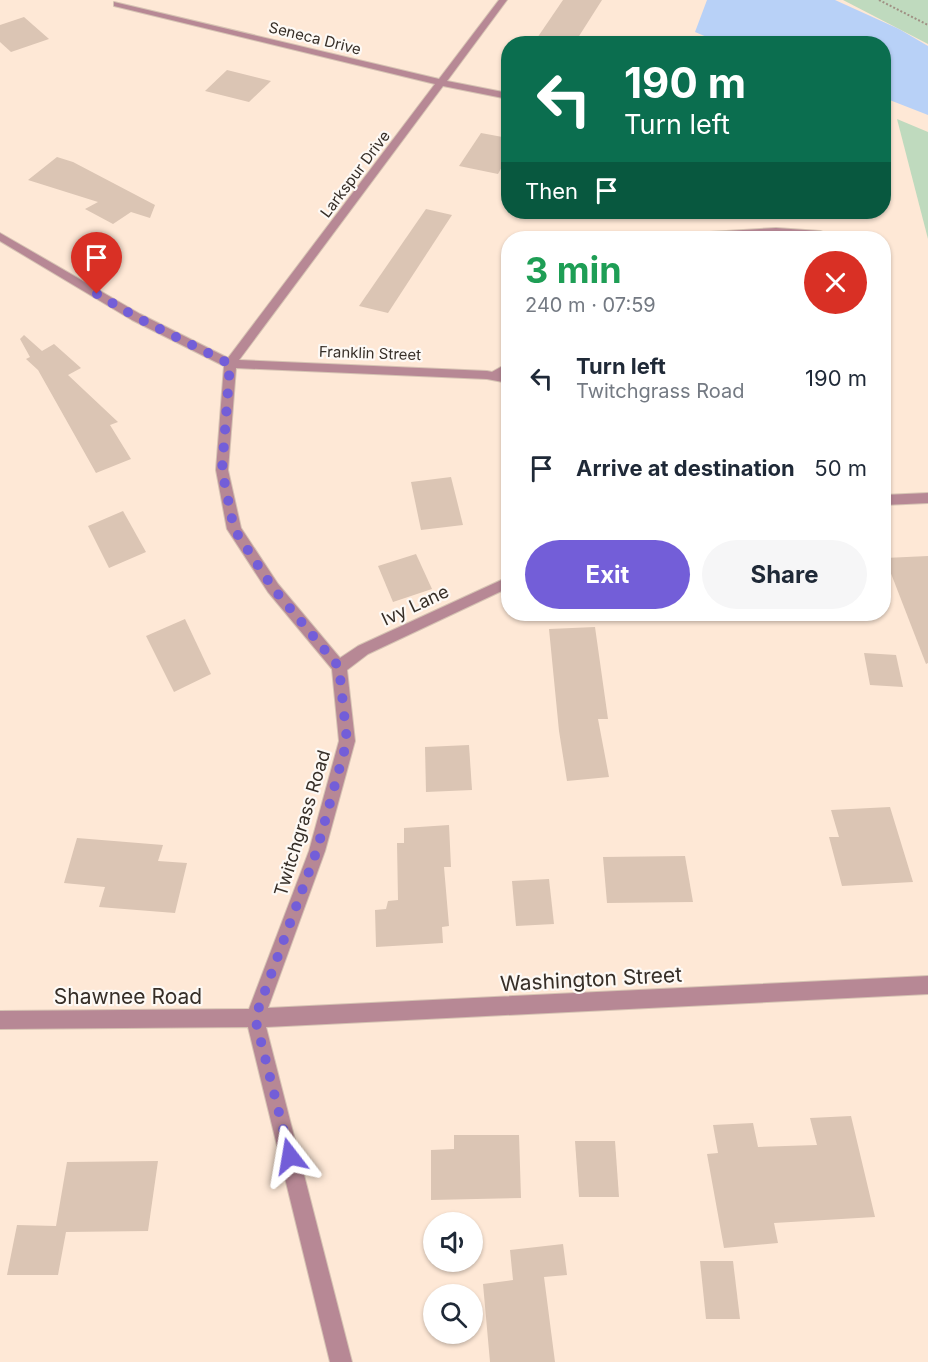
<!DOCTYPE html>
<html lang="en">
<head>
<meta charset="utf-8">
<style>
  :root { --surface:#fff; --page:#f6f6f7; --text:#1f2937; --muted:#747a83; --accent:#735ed8 }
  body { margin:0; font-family:Inter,sans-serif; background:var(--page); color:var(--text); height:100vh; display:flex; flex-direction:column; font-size:22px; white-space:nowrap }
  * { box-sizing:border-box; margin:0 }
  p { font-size:20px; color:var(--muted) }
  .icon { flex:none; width:33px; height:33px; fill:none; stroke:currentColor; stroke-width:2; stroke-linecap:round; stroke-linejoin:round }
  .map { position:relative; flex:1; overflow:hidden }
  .details { position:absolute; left:501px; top:231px; width:390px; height:390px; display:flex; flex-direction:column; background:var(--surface); border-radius:24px; box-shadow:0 2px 4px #0004 }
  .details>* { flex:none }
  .banner { position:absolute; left:501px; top:36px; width:390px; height:183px; border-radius:24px; box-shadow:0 2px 4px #0004; background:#0b6e4f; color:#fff; overflow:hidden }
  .buttons { position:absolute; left:423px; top:1212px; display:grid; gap:12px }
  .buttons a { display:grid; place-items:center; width:60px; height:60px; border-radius:50%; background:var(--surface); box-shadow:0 2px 4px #0004; font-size:30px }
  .pin { position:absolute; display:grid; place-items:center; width:51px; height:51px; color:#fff; margin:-62px -26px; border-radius:50% 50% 50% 0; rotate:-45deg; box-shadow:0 0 6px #0007 }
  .pin .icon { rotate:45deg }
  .me { position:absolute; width:66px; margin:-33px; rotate:346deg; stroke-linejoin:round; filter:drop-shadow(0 0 4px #0008) }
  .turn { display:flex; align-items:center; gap:21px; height:126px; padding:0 24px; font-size:27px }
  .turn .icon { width:78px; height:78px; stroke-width:2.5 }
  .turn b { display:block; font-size:42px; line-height:51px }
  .then { display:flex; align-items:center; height:57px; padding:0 24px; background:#0003; gap:12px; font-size:22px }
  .round { display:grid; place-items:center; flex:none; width:63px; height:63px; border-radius:32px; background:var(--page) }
  .head { display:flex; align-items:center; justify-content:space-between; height:102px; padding:0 24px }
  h1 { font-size:36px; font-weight:700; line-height:45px; color:#1e9e55 }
  .button { display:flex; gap:12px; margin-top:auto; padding:12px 24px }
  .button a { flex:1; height:69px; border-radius:36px; background:var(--accent); color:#fff; font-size:24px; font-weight:700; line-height:69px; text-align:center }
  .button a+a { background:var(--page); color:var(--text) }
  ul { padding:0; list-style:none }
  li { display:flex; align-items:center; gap:18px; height:90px; padding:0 24px }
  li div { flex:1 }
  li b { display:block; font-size:22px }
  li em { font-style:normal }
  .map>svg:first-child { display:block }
</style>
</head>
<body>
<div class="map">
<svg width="928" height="1362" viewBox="0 0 928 1362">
  <rect width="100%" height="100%" fill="#fee8d6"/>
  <g fill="#bfdabe">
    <path d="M843 0H928V44Z"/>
    <path d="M897 119 928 132V239Z"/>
  </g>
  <path fill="#b8d1f7" d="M707 0H835L899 29 928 46V115L887 99 884 100V44L721 43 695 32Z"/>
  <g fill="#dbc5b4">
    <path d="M563 0H602L574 44H533Z"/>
    <path d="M24 17 49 39 11 52 0 42V25Z"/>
    <path d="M227 70 271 81 249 102 205 91Z"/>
    <path d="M481 133 508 138V156L498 174 459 166Z"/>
    <path d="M57 157 73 162 155 205 150 218 131 212 113 224 85 209 98 202 28 180Z"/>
    <path d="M426 209 452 215 388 313 359 306Z"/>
    <path d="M24 335 42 351 54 344 81 368 68 375 118 422 110 425 131 459 96 473 38 370 26 359 30 357 20 339Z"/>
    <path d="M451 477 463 525 421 530 411 482Z"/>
    <path d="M123 511 146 552 109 568 88 526Z"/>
    <path d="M416 554 432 589 393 602 378 566Z"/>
    <path d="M928 556V663L926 664 885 558Z"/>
    <path d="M185 619 211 674 174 692 146 636Z"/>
    <path d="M595 627 608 719H598L609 777 567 781 559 731 549 629Z"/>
    <path d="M864 653 896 655 903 687 870 685Z"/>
    <path d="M469 745 472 790 426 792 425 747Z"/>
    <path d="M890 807 913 882 842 886 829 837H839L831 810Z"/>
    <path d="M449 825 451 867H444L449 926 442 927 443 943 376 947 375 910 386 909 388 901 398 900 397 843H404V828Z"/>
    <path d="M77 838 163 845 158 861 187 863 175 913 99 907 105 887 64 883Z"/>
    <path d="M685 856 693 902 607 903 603 857Z"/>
    <path d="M549 879 554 924 516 926 512 881Z"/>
    <path d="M851 1116 875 1217 774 1223 778 1243 724 1248 707 1154 718 1153 713 1125 753 1123 758 1147 817 1145 810 1118Z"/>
    <path d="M454 1135H519L521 1198 431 1200V1150L454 1149Z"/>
    <path d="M575 1141H615L619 1197H579Z"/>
    <path d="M158 1161 148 1231 66 1232 58 1275H7L17 1225 56 1226 67 1162Z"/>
    <path d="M563 1244 567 1275 544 1277 555 1362H490L483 1284 513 1280 510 1250Z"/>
    <path d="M700 1261H733L740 1319H706Z"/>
  </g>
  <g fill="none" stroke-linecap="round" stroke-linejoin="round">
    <g stroke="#d6c3b3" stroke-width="2">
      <g id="lane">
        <path d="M776 228 820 231 839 238 776 234 654 238 659 235Z"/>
        <path d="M508 363V372L498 379H490V373Z"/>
      </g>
    </g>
    <g stroke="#d6c3b3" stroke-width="2">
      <g id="street">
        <path d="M499 0H507L447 81 508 93V99L443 86 239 360 487 371 508 375V383L487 379 236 368 228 470 241 528 278 584 340 658 358 646 508 577V588L368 654 347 670 355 741 325 851 268 1008 928 976V994L266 1027 352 1362H330L248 1027 0 1029V1011L249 1009 309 851 339 741 332 669 268 592 227 529 216 470 224 366 132 320 0 241V233L140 314 228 358 435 84 114 6V2L439 79Z"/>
        <path d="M928 493V503L884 505V495Z"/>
      </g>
    </g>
    <path stroke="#9f8f83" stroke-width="2" stroke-dasharray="2 2" stroke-linecap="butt" d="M879 0 928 25"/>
    <use href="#lane" fill="#b78895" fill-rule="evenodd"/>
    <use href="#street" fill="#b78895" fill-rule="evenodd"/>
  </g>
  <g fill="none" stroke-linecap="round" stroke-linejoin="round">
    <path stroke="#735ed8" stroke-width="10" stroke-dasharray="0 18" d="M97 294 136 317 230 364 222 470 234 529 273 588 339 667 347 741 317 850 255 1018 290 1156"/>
  </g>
  <g text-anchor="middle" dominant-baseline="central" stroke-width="4.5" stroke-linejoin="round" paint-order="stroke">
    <g font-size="15" fill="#362e27" stroke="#fdf9f5">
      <text transform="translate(315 38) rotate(14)">Seneca Drive</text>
      <text transform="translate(355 174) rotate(-53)">Larkspur Drive</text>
      <text transform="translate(370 353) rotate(2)">Franklin Street</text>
    </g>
    <g font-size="18" fill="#362e27" stroke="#fdf9f5">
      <text transform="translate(415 605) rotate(-25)">Ivy Lane</text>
      <text transform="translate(302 823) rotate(-73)">Twitchgrass Road</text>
    </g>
    <g font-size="21" fill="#362e27" stroke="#fdf9f5">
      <text transform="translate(591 979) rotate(-3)">Washington Street</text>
      <text x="128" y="996">Shawnee Road</text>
    </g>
  </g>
</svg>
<div class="buttons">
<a><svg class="icon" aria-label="sound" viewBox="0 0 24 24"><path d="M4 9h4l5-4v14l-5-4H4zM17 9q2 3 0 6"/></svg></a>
<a><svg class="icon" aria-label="search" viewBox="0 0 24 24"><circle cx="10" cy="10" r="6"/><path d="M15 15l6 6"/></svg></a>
</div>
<div class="pin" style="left:97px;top:294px;background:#d93025"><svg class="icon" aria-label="arrive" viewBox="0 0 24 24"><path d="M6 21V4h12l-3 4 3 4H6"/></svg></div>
<svg class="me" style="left:290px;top:1156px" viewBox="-20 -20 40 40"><path d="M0-17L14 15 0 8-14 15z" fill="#735ed8" stroke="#fff" stroke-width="4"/></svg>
<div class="banner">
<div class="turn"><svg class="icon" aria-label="left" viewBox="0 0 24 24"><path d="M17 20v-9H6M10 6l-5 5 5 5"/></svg><div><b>190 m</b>Turn left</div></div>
<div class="then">Then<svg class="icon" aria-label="arrive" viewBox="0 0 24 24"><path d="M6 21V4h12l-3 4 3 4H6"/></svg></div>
</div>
<section class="details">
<div class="head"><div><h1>3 min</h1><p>240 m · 07:59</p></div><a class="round" style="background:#d93025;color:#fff"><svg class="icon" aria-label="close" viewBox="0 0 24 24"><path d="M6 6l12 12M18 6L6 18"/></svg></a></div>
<ul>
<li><svg class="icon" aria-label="left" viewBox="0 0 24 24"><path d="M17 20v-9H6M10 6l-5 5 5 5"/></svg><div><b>Turn left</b><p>Twitchgrass Road</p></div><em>190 m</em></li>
<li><svg class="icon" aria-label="arrive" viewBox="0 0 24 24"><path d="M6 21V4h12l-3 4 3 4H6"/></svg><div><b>Arrive at destination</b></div><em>50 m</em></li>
</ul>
<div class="button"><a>Exit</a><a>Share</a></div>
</section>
</div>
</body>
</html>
